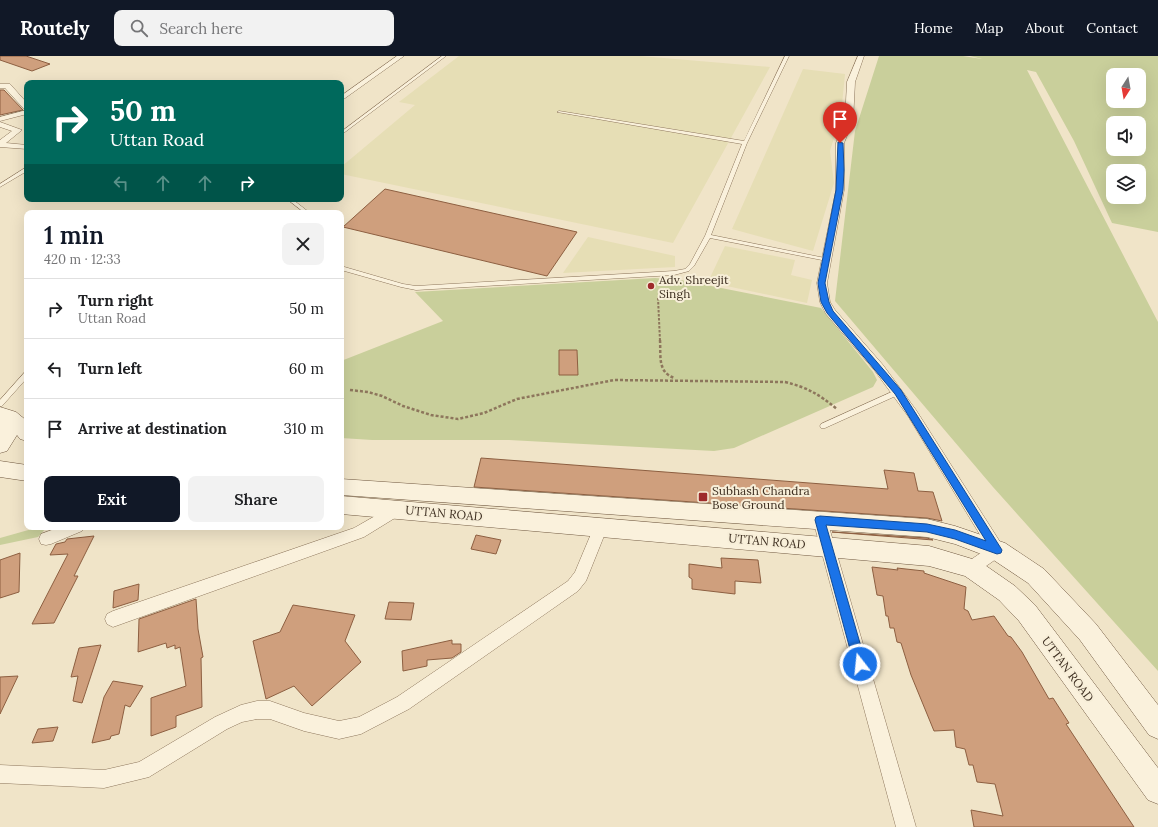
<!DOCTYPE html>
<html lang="en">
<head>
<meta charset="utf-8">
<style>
  :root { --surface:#fff; --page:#f2f2f2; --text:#202124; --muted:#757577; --line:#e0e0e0; --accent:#111827 }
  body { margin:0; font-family:Lora,serif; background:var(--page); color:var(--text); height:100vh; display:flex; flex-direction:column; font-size:15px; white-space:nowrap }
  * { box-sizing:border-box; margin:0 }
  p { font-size:13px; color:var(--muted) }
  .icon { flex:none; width:22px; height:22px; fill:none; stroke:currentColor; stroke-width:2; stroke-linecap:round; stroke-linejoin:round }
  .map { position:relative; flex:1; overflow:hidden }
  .sheet { position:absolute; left:24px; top:154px; width:320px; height:320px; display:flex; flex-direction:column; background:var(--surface); border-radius:8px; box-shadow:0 4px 16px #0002 }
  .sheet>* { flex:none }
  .top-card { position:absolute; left:24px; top:24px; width:320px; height:122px; border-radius:8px; box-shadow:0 4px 16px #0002; background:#00695c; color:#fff; overflow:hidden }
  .needle { width:26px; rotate:191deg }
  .controls { position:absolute; left:1106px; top:12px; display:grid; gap:8px }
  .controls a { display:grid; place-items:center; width:40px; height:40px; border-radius:8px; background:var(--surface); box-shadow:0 4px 16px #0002; font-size:20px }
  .pin { position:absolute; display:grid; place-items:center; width:34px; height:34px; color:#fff; margin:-41px -17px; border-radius:50% 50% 50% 0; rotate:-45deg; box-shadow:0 0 4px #0007 }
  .pin .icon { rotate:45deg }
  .me { position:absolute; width:44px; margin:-22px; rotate:344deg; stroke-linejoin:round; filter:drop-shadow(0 0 3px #0008) }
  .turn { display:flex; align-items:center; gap:14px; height:84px; padding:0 20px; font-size:18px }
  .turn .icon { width:52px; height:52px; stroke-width:2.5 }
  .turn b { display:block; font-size:28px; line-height:34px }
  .lanes { display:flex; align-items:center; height:38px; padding:0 20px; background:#0003; justify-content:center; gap:20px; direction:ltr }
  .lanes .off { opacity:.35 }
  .round { display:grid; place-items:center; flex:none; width:42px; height:42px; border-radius:8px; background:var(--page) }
  .summary { display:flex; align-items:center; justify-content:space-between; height:68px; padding:0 20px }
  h1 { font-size:24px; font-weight:600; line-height:30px; color:var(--accent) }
  .action { display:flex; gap:8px; margin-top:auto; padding:8px 20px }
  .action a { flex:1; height:46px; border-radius:8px; background:var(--accent); color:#fff; font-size:16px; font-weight:600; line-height:46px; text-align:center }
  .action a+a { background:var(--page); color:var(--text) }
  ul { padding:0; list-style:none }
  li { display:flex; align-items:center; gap:12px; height:60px; padding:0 20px; border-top:1px solid var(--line) }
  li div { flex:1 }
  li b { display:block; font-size:15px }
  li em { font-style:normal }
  header { display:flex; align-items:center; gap:24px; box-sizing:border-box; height:56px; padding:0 20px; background:var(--accent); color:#fff }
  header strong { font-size:19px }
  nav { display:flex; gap:22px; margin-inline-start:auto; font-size:14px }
  .search { width:280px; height:36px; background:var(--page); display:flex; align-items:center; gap:10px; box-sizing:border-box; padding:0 14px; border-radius:8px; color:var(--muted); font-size:15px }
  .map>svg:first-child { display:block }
</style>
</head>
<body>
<header>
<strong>Routely</strong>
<div class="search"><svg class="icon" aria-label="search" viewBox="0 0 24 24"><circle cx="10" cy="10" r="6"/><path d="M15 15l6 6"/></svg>Search here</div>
<nav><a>Home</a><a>Map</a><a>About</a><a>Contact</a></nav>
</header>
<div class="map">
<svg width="1158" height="771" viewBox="0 0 1158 771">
  <rect width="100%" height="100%" fill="#f0e4c8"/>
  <g fill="#e6deb5">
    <path d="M459 0H640L770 11 673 187 341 118V111L415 49 399 46Z"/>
    <path d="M803 13 845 18 841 59 830 95 834 127 813 195 732 173Z"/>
    <path d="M588 181 675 200V211L563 217Z"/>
    <path d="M725 190 795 204 791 219 812 224 807 247 708 226Z"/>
  </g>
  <g fill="#c9cf9b" fill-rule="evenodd">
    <path d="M879 0H963L982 3 970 0H1158V176L1112 167 1074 85 1036 16 1027 14 1158 266V615L993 431 835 245 855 75ZM1113 19H1139V45H1113ZM1113 67H1139V93H1113ZM1113 115H1139V141H1113Z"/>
    <path d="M655 222 681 224 821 252 873 316 877 324 873 331 734 392 714 395 509 384H372L341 382V305L443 265 415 236Z"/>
    <path d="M39 471H47L38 481 0 489V482Z"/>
  </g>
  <g fill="#cf9f7d" stroke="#8d5f41">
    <path d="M0 0H26L50 8 32 15 0 4Z"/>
    <path d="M0 34H4L23 54 0 59Z"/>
    <path d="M385 133 577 176 547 220 343 171Z"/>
    <path d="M559 294H577L578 319H559Z"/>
    <path d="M481 402 888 433 884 414 914 417 918 435 933 436 942 465 927 462 474 431Z"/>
    <path d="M832 476 927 482 933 484Z"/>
    <path d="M476 479 501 484 496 498 471 493Z"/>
    <path d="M94 480 74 520H78L54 567 32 568 68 498 50 499 56 488 65 486 67 483Z"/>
    <path d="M20 497 19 536 0 542V504Z"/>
    <path d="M721 502 758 504 761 527 735 525V538L692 533V523L689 521V508L722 512Z"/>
    <path d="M872 511 898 514 897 512 924 515V517L966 531 964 553 968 555 972 564 994 560 1008 580 1011 581 1022 596 1049 643 1053 642 1069 667 1066 668 1134 771H974L971 754 1003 760 995 728 977 726 973 709H969L965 693 956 691 954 674 934 675 911 619 901 587 897 586 894 572H890L888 560H886L883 540 877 539Z"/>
    <path d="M139 528 138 544 113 552 114 535Z"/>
    <path d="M196 543 198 573 203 601 201 602 202 651 176 660V671L151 680V642L186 630 180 591 175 593V589L167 592 166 587 138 596 139 563Z"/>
    <path d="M389 546 414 547 411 564 385 563Z"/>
    <path d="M293 549 355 559 345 585 361 606 312 650 294 630 266 643 253 585 280 576Z"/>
    <path d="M452 584V588H461V596L452 602 427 604V610L403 615 402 595Z"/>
    <path d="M101 589 82 647 73 645 78 620 71 621 79 592Z"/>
    <path d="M18 620 0 658V621Z"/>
    <path d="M113 625 143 630 130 651 125 649 119 678 111 680 110 683 92 687 104 641Z"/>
    <path d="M58 671 53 685 32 687 38 673Z"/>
  </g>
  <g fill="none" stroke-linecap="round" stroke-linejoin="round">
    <g stroke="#8d765c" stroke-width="1">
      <g id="lane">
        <path d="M442 0H446L341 79V76Z"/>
        <path d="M785 0H789L747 87 711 179 825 202 828 204 827 205 710 182 694 210 689 215 674 219 416 234 401 231 341 214V210L403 228 416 230 674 215 685 213 690 208 705 180 742 88 557 56 559 55 744 85Z"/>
        <path d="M25 112H27V115L0 131V128Z"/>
        <path d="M287 143H292L310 157H305Z"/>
        <path d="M25 316H27V322L2 350H0V344Z"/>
        <path d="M896 334H900L901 336 900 338 825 372H821L820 370 821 368Z"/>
      </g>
    </g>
    <g stroke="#8d765c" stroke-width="1">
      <g id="street">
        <path d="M397 0H404L341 45V40Z"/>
        <path d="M858 0H864L855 26 853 65 844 87V134L827 227 830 246 835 254 883 309 916 354 1002 489 1004 494 1002 499 976 517 971 519 966 517 963 512 966 507 988 492 908 360 875 315 826 258 820 246 817 227 836 134V87L845 65 847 26Z"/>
        <path d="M0 28H10L27 47V53H24L5 32H0Z"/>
        <path d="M27 54V58L0 65V61Z"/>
        <path d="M0 66 22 74 6 87 27 89V93L0 91V84L12 75 0 71Z"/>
        <path d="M398 447 403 449 405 453 403 457 364 481 113 571 107 568 105 563 107 558 113 555 354 472Z"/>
        <path d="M820 458 825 460 827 464 916 771H896L813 464 815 460Z"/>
        <path d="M601 464 606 466 608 470 586 525 578 535 409 653 361 678 339 683 304 675 270 663H257L242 666 227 673 149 721 104 732 0 727V709L104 714 139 706 215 661 241 649 257 645H270L304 657 339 665 359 661 397 641 568 525 575 516 596 466Z"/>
        <path d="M60 471H84L82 475 51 488 46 489 41 488 39 483 41 478Z"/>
      </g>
    </g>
    <g stroke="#6f573f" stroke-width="1">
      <g id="secondary">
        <path d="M0 351 16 356 27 365V385L20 383 17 379 7 395 0 397Z"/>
        <path d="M0 405 27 409V425L0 421Z"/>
        <path d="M341 423 927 463 955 470 1005 487 1044 513 1096 568 1158 649V683L1149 679 1080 584 1028 527 989 501 955 488 927 481 341 439Z"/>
        <path d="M341 440 929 490 979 505 1015 530 1035 549 1158 712V748L1148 744 1019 565 999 544 965 520 929 510 341 458Z"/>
      </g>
    </g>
    <path stroke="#8d765c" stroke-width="2" stroke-dasharray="2.5 1.5" stroke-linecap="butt" d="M658 242 660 285"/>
    <g stroke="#8d765c" stroke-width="2.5" stroke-dasharray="3 2" stroke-linecap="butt">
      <path d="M660 284C661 299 657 317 675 322"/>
      <path d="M350 334 368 336 382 340 403 350 431 359 458 363 484 357 517 343 614 324 785 326C809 332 818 338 837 353"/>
    </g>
    <use href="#lane" fill="#faf1dc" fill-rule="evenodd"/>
    <use href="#street" fill="#faf1dc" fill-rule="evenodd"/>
    <use href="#secondary" fill="#faf1dc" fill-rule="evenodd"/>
  </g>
  <path fill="#1a73e8" stroke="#114b97" d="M838 86 843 87 844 114 843 134 825 227 829 246 833 255 901 334 1002 494 1001 497 997 498 955 483 927 476 826 469 866 608 864 612 860 614 856 612 854 608 815 464 816 461 820 460 927 468 955 474 986 485 895 338 827 257 821 246 818 227 836 134Z"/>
  <g fill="#9e2a2b" stroke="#f7eed8" stroke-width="1.5">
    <circle cx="651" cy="230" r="4"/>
    <rect x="698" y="436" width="10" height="10" rx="2"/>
  </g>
  <g text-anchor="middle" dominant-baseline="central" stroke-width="4" stroke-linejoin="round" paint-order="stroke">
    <g font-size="12" fill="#3d2e20" stroke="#f7eed8" text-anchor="start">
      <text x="659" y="223">Adv. Shreejit<tspan x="659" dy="14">Singh</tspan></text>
      <text x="712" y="434">Subhash Chandra<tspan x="712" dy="14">Bose Ground</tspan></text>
    </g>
    <g font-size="12" fill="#3d2e20" stroke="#f7eed8">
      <text transform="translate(444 457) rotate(5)">UTTAN ROAD</text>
      <text transform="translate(767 485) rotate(5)">UTTAN ROAD</text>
      <text transform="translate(1068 613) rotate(53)">UTTAN ROAD</text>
    </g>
  </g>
</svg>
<div class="controls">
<a><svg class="needle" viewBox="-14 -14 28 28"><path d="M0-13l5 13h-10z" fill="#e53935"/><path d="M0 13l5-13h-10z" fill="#757577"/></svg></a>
<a><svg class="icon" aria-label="sound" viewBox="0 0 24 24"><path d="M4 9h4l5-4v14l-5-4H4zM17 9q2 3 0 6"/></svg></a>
<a><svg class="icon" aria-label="layers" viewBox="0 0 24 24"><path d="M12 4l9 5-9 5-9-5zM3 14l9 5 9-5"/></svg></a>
</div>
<div class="pin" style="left:840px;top:87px;background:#d93025"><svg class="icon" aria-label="arrive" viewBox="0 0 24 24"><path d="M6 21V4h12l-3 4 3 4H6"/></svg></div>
<svg class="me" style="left:860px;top:608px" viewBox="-20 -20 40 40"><circle r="17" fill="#1a73e8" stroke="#fff" stroke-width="3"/><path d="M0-11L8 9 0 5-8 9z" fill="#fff"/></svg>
<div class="top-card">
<div class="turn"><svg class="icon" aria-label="right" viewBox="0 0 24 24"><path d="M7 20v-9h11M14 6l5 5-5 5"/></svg><div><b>50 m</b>Uttan Road</div></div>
<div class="lanes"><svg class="icon off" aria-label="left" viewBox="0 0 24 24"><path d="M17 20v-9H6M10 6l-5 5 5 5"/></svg><svg class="icon off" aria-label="ahead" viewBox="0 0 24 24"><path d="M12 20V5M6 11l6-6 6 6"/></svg><svg class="icon off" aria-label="ahead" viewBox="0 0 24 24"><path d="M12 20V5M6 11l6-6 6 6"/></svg><svg class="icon" aria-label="right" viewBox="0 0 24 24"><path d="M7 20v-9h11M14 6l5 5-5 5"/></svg></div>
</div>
<section class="sheet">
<div class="summary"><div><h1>1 min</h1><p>420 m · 12:33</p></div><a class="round"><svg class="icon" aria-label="close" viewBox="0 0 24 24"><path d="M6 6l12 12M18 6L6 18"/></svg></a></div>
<ul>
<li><svg class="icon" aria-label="right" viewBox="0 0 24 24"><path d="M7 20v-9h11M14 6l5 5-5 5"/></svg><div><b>Turn right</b><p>Uttan Road</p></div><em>50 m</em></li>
<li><svg class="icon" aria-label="left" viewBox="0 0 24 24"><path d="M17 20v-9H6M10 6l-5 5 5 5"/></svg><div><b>Turn left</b></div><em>60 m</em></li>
<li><svg class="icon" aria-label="arrive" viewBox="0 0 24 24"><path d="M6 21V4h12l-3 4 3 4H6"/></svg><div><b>Arrive at destination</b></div><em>310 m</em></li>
</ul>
<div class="action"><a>Exit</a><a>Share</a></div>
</section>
</div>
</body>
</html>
